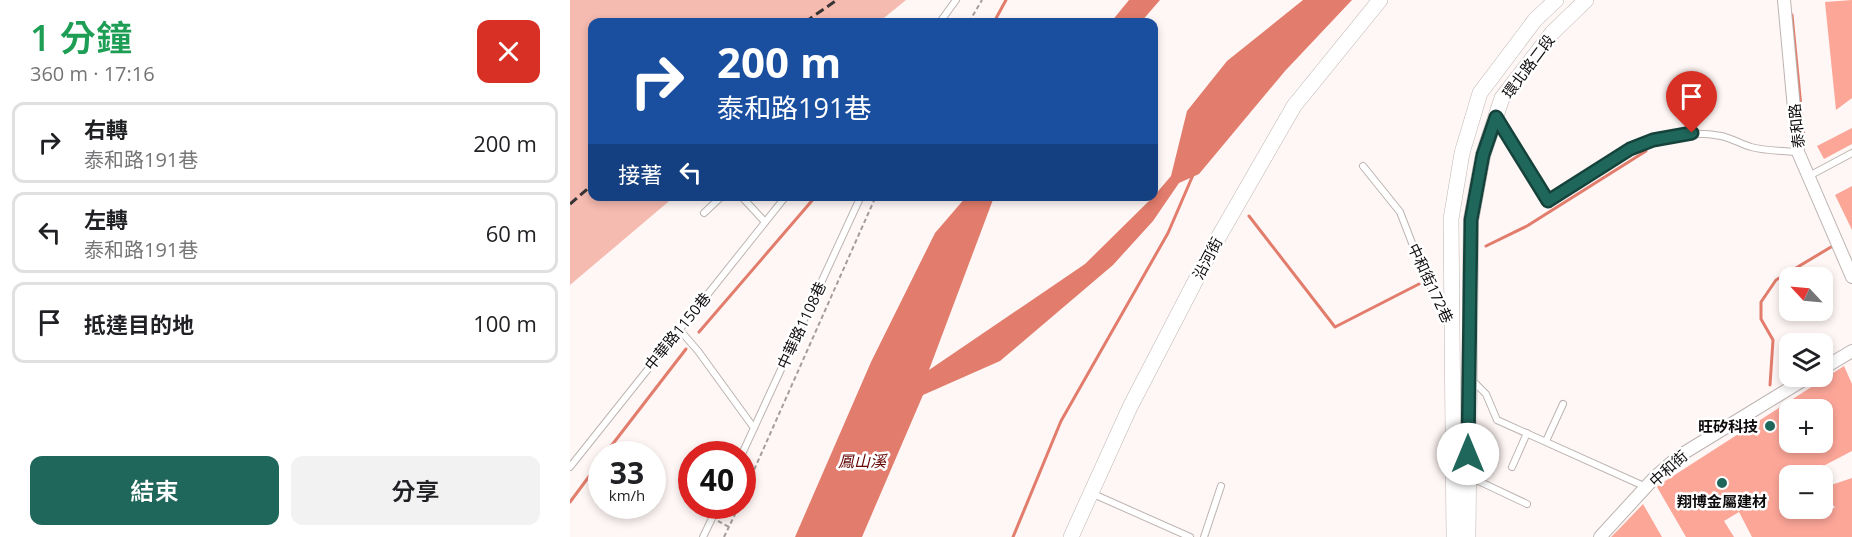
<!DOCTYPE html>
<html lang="zh-TW">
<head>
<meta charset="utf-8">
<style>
  :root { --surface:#fff; --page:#f2f2f2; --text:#202124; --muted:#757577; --line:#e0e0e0; --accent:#20675b }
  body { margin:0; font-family:"Open Sans","Noto Sans TC",sans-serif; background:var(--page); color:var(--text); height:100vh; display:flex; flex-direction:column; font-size:22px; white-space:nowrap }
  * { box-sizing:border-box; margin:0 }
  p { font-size:20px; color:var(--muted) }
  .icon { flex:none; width:33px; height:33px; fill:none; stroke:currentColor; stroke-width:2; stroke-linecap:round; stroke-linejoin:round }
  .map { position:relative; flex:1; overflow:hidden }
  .drawer { display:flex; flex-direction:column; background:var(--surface); width:570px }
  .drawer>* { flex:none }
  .guide { position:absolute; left:18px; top:18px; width:570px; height:183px; border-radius:12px; box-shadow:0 3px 9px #0003; background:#1a4fa0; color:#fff; overflow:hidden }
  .needle { width:39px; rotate:296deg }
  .fabs { position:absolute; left:1209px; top:267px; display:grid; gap:12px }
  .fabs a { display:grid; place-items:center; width:54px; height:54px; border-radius:12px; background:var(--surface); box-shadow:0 3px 9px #0003; font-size:30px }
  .speed { position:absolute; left:18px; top:441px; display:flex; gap:12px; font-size:30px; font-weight:700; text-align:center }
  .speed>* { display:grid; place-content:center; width:78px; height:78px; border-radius:50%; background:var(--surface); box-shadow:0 3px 9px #0003; line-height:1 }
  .speed small { font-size:15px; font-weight:400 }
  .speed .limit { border:9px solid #d22; background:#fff; color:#111 }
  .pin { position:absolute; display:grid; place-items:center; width:51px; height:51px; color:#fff; margin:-62px -26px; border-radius:50% 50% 50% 0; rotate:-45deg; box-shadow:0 0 6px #0007 }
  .pin .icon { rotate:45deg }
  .me { position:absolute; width:66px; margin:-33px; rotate:0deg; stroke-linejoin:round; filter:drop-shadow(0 0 4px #0008) }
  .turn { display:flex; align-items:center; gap:21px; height:126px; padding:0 30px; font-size:27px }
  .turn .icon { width:78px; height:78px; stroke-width:2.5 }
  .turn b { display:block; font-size:42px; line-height:51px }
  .then { display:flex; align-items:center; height:57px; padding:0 30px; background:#0003; gap:12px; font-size:22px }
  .round { display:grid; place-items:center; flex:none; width:63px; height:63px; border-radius:12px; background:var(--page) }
  .overview { display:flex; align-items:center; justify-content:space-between; height:102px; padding:0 30px }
  h1 { font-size:36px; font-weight:600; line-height:45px; color:#1e9e55 }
  .cta { display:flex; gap:12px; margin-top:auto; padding:12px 30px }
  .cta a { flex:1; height:69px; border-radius:12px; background:var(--accent); color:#fff; font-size:24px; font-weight:600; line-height:69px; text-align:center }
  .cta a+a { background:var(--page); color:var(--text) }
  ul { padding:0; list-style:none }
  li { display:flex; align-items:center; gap:18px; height:81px; margin:0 12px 9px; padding:0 18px; border:3px solid var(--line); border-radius:12px }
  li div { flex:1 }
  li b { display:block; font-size:22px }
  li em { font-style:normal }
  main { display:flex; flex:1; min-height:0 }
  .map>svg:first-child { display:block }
</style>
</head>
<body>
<main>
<section class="drawer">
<div class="overview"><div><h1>1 分鐘</h1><p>360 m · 17:16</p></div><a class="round" style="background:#d93025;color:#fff"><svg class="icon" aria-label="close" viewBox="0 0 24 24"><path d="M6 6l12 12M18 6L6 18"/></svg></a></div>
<ul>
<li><svg class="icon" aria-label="right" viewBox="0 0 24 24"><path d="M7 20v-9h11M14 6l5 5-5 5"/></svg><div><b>右轉</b><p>泰和路191巷</p></div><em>200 m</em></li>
<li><svg class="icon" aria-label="left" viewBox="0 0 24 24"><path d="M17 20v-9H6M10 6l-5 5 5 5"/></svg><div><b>左轉</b><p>泰和路191巷</p></div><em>60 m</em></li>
<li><svg class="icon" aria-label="arrive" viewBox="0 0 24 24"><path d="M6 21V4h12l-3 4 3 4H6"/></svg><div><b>抵達目的地</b></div><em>100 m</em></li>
</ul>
<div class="cta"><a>結束</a><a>分享</a></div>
</section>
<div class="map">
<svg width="1282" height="537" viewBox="0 0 1282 537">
  <rect width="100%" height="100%" fill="#fff7f5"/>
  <path fill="#f5bab0" d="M0 0H336L309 22H22V196L104 197 0 285Z"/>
  <g fill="#e27c6c">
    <path d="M559 0H590L571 22H541Z"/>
    <path d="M733 0H782L715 71 629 174 609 183 583 221 543 265 430 361 353 395 292 537H225L301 362 365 233 396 197H424L359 370 515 264 584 196 601 176 617 111 657 61Z"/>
  </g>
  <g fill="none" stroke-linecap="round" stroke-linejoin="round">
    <g stroke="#e27c6c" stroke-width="3">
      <path d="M1222 15 1234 138"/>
      <path d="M424 22 436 0"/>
      <path d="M679 216 765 327 849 284"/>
      <path d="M916 246 957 226 1076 151"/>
      <path d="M129 332 246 196"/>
      <path d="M1200 385 1203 340 1191 319V302L1206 280 1261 247"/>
      <path d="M35 454 116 349"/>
      <path d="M0 502 32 459"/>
      <path d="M443 537 491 421 598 233 623 175"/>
    </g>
  </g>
  <g fill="#fca698" fill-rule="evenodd">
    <path d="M1282 0V98L1266 110 1255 2Z"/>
    <path d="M1282 128V144L1254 159 1247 146Z"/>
    <path d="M1282 186V230L1265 195Z"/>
    <path d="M1274 366 1282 384V451L1234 476H1220V508H1265L1252 488 1282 478V537H1182L1169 512 1154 521 1164 537H1116L1087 487 1089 485ZM1220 410H1252V442H1220Z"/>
    <path d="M1073 504 1092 537H1041L1052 526Z"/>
  </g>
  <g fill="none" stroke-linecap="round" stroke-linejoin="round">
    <g stroke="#bcb4b2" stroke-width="8">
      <g id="service">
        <path d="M370 22 386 0"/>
        <path d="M927 119 978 201C1031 167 1084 123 1151 136 1161 138 1171 144 1181 147 1196 151 1213 151 1228 152"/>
        <path d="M793 166 830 212 854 274 878 320"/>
        <path d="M1239 176 1282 153"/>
        <path d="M171 196 195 222"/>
        <path d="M134 213 152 196"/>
        <path d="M109 329 128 351 184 428"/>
        <path d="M904 382 916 394 927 420 1076 487"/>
        <path d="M976 441 993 404"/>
        <path d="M172 454 291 196"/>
        <path d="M0 467 216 196"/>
        <path d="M942 467 957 433"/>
        <path d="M900 477 957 504"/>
        <path d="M521 493 620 537"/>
        <path d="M133 537 148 506"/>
        <path d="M634 537 651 486"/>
      </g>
    </g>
    <g stroke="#bcb4b2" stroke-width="14">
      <g id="minor">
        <path d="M1214 0 1228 152 1282 277"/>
        <path d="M1252 369 1282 351"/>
        <path d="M1030 537 1085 477 1109 456 1240 376"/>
      </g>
    </g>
    <g stroke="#bcb4b2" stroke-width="16">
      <g id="tertiary">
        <path d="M501 537 560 407 644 245 724 106 810 0"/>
        <path d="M884 537 881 219 892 153 910 93 965 20 986 0"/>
        <path d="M898 537 901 220 913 155 932 98 982 33 1016 0"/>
      </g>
    </g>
    <g stroke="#a49d9c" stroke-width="2" stroke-dasharray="4.5 3" stroke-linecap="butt">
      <path d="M399 22 412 0"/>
      <path d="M172 497 306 196"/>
      <path d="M148 521 159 527"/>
      <path d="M154 537 169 506"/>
    </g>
    <use href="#service" stroke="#fff" stroke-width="6"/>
    <use href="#minor" stroke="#fff" stroke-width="12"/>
    <use href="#tertiary" stroke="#fff" stroke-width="15"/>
    <g stroke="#383434" stroke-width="3" stroke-dasharray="9 4.5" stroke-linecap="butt">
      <path d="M235 22 267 0"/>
      <path d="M0 204 22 185"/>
    </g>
  </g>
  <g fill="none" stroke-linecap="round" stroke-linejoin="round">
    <g stroke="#15433b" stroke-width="15">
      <path id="route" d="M898 454 901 220 913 155 926 117 978 201 1060 149 1083 140 1122 133"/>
    </g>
    <use href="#route" stroke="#20675b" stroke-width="10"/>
  </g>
  <g fill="#20675b" stroke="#fff" stroke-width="2">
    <circle cx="1200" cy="426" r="6"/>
    <circle cx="1152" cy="483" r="6"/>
  </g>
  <g text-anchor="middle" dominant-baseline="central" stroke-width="5" stroke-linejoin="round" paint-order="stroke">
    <g font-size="15" fill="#0e0b0b" stroke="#fff">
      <text transform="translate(958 66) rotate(-53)">環北路二段</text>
      <text transform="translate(1226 126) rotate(-96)">泰和路</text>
      <text transform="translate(637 258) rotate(-62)">沿河街</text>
      <text transform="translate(861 283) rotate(65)">中和街172巷</text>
      <text transform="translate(231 325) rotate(-65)">中華路1108巷</text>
      <text transform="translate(107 331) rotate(-51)">中華路1150巷</text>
      <text transform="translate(1098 468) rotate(-42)">中和街</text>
    </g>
    <g font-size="15" font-weight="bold" fill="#0e0b0b" stroke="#fff" text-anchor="end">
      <text x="1188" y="426">旺矽科技</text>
      <text x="1152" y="501" text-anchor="middle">翔博金屬建材</text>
    </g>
    <g font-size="16" font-style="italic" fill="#640300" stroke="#fff">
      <text x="292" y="461">鳳山溪</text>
    </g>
  </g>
</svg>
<div class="fabs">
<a><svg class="needle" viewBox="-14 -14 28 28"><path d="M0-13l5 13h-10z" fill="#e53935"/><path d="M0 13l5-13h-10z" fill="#757577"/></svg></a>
<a><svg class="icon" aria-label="layers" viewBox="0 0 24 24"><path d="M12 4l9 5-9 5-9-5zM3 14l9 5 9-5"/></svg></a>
<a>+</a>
<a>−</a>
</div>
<div class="speed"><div>33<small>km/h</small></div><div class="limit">40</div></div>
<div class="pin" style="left:1122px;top:133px;background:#d93025"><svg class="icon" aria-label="arrive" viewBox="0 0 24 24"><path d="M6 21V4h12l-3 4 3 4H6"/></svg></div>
<svg class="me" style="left:898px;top:454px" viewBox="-20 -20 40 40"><circle r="19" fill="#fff"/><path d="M0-13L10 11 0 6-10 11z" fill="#20675b"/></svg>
<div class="guide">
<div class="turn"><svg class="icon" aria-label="right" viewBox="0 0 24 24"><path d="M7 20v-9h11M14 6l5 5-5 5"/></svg><div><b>200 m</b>泰和路191巷</div></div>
<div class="then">接著<svg class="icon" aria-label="left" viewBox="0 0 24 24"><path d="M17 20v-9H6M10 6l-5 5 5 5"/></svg></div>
</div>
</div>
</main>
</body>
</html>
